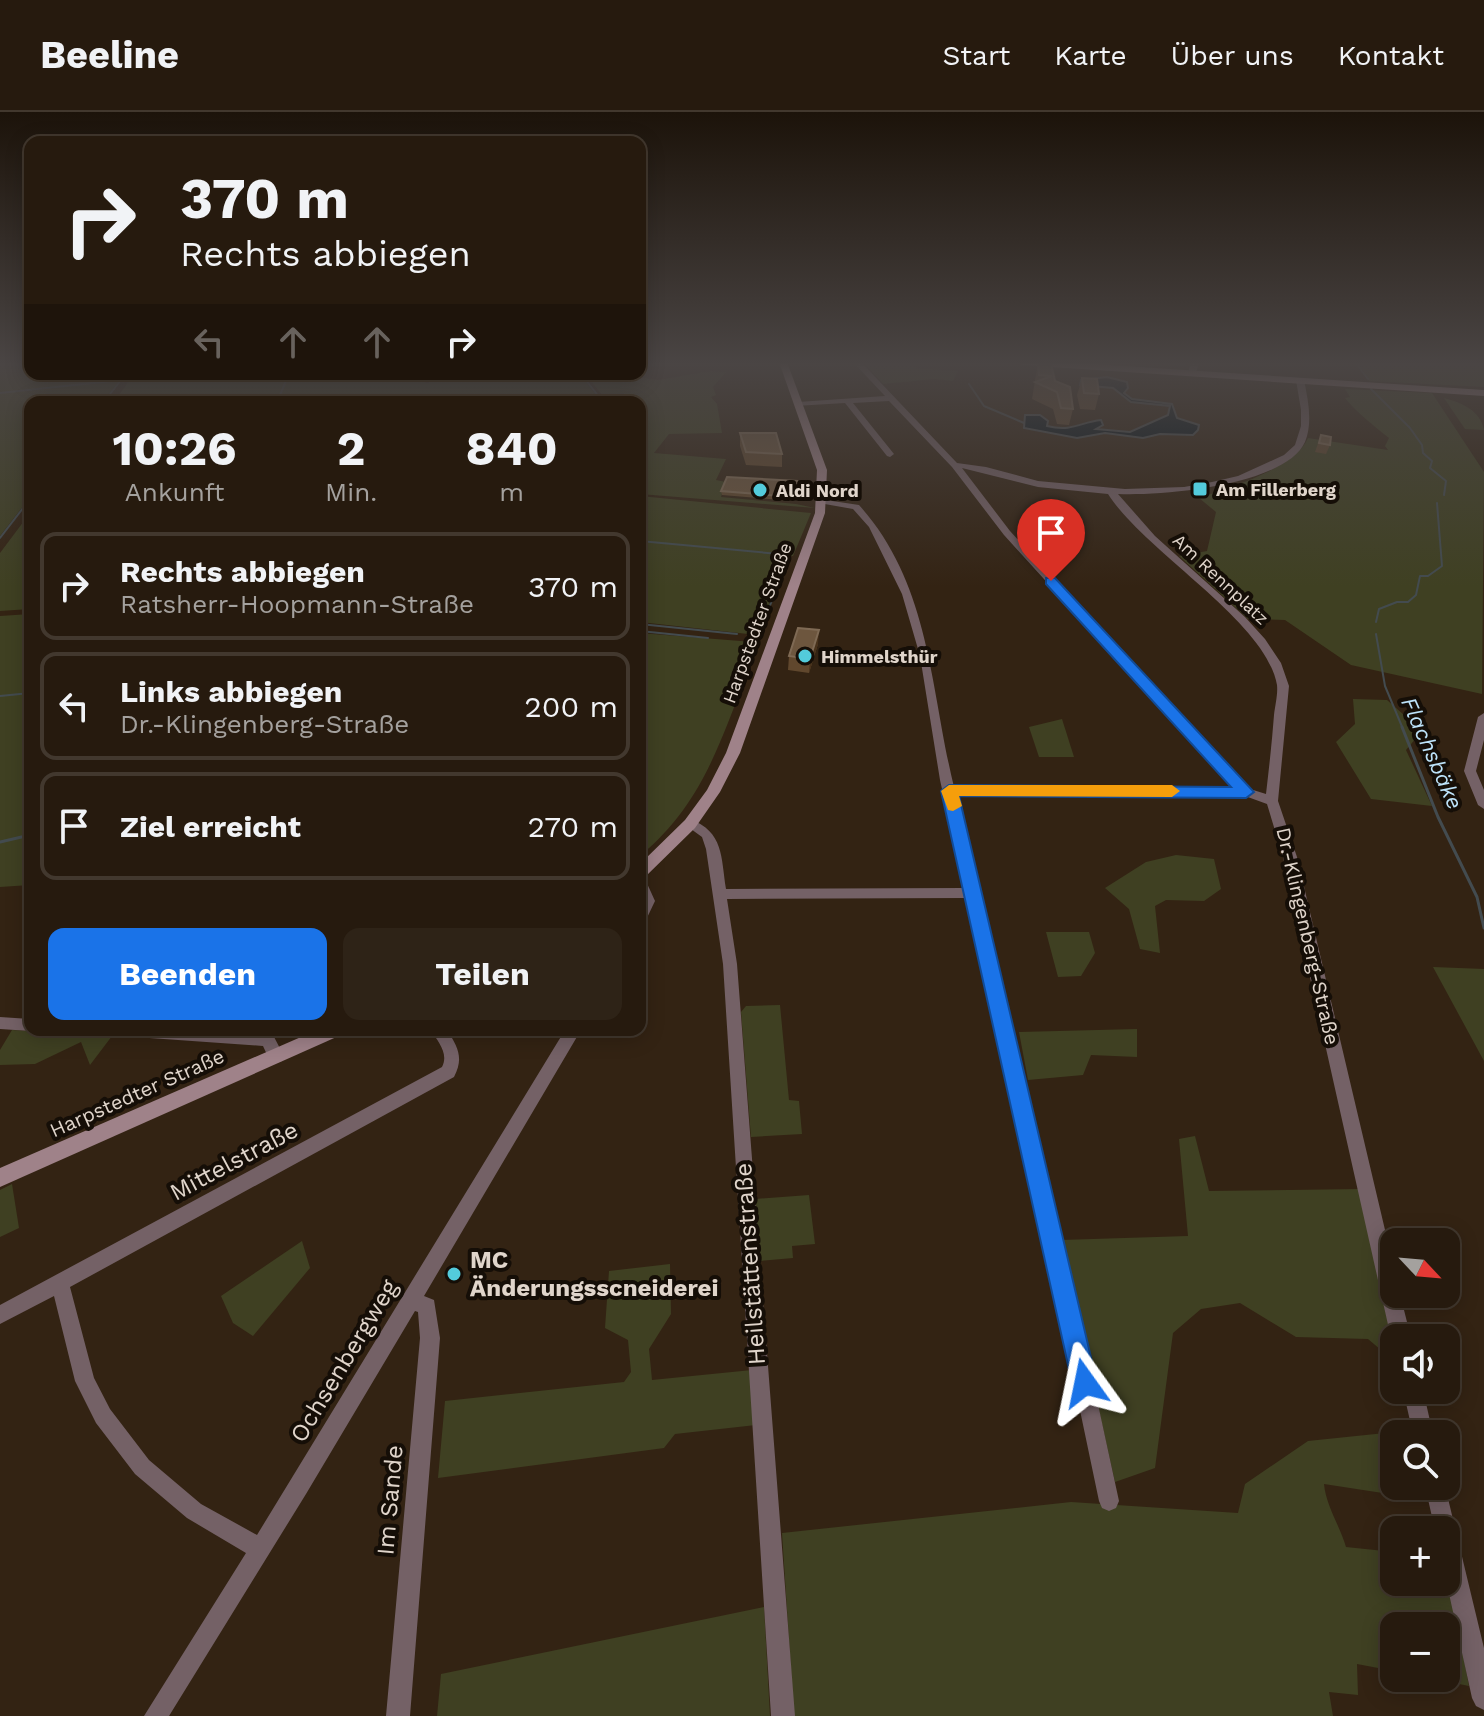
<!DOCTYPE html>
<html lang="de">
<head>
<meta charset="utf-8">
<style>
  :root { --surface:#261a0e; --page:#2e2317; --text:#f1f3f6; --muted:#a4a19e; --line:#42382e; --accent:#1a73e8 }
  body { margin:0; font-family:"Work Sans",sans-serif; background:var(--page); color:var(--text); height:100vh; display:flex; flex-direction:column; font-size:30px; white-space:nowrap }
  * { box-sizing:border-box; margin:0 }
  p { font-size:26px; color:var(--muted) }
  .icon { flex:none; width:44px; height:44px; fill:none; stroke:currentColor; stroke-width:2; stroke-linecap:round; stroke-linejoin:round }
  .map { position:relative; flex:1; overflow:hidden }
  .side { position:absolute; left:24px; top:284px; width:622px; height:640px; display:flex; flex-direction:column; background:var(--surface); border-radius:16px; box-shadow:0 4px 20px #0003,0 0 0 2px var(--line) }
  .side>* { flex:none }
  .banner { position:absolute; left:24px; top:24px; width:622px; height:244px; border-radius:16px; box-shadow:0 4px 20px #0003,0 0 0 2px var(--line); background:#261a0e; color:var(--text); overflow:hidden }
  .needle { width:52px; rotate:116deg }
  .fabs { position:absolute; left:1380px; top:1116px; display:grid; gap:16px }
  .fabs a { display:grid; place-items:center; width:80px; height:80px; border-radius:16px; background:var(--surface); box-shadow:0 4px 20px #0003,0 0 0 2px var(--line); font-size:40px }
  .pin { position:absolute; display:grid; place-items:center; width:68px; height:68px; color:#fff; margin:-82px -34px; border-radius:50% 50% 50% 0; rotate:-45deg; box-shadow:0 0 8px #0007 }
  .pin .icon { rotate:45deg }
  .me { position:absolute; width:88px; margin:-44px; rotate:348deg; stroke-linejoin:round; filter:drop-shadow(0 0 6px #0008) }
  .turn { display:flex; align-items:center; gap:28px; height:168px; padding:0 24px; font-size:36px }
  .turn .icon { width:104px; height:104px; stroke-width:2.5 }
  .turn b { display:block; font-size:56px; line-height:68px }
  .lanes { display:flex; align-items:center; height:76px; padding:0 24px; background:#0003; justify-content:center; gap:40px; direction:ltr }
  .lanes .off { opacity:.35 }
  .eta { display:flex; justify-content:space-evenly; align-items:center; height:136px; text-align:center }
  .eta b { font-size:48px; font-weight:700; line-height:56px }
  .primary-button { display:flex; gap:16px; margin-top:auto; padding:16px 24px }
  .primary-button a { flex:1; height:92px; border-radius:16px; background:var(--accent); color:#fff; font-size:32px; font-weight:700; line-height:92px; text-align:center }
  .primary-button a+a { background:var(--page); color:var(--text) }
  ul { padding:0; list-style:none }
  li { display:flex; align-items:center; gap:24px; height:108px; margin:0 16px 12px; padding:0 8px; border:4px solid var(--line); border-radius:16px }
  li div { flex:1 }
  li b { display:block; font-size:30px }
  li em { font-style:normal }
  header { display:flex; align-items:center; gap:48px; box-sizing:border-box; height:112px; padding:0 40px; background:var(--surface); border-bottom:2px solid var(--line) }
  header strong { font-size:38px }
  nav { display:flex; gap:44px; margin-inline-start:auto; font-size:28px }
  .map>svg:first-child { display:block }
</style>
</head>
<body>
<header>
<strong>Beeline</strong>
<nav><a>Start</a><a>Karte</a><a>Über uns</a><a>Kontakt</a></nav>
</header>
<div class="map">
<svg width="1484" height="1604" viewBox="0 0 1484 1604">
  <rect width="100%" height="100%" fill="#332313"/>
  <g fill="#3f4022">
    <path d="M0 250H30V262H125L102 290H30V385L0 424Z"/>
    <path d="M863 250H918L916 256 958 259 953 269 934 267 883 272Z"/>
    <path d="M1358 250H1477L1484 253V275L1369 269Z"/>
    <path d="M711 259 726 260 713 275 716 283 711 285 717 292 722 321 669 322 654 341 726 347 716 368 726 370 721 385 796 392 815 396 640 382V290H608L585 262H617L658 268Z"/>
    <path d="M134 262H424L425 271H429L430 262H579L602 290H114Z"/>
    <path d="M1345 277 1432 281 1484 360 1482 582 1351 553 1285 508 1248 507 1179 444 1207 439 1216 400 1199 386C1229 375 1295 357 1308 326L1388 338 1385 334 1389 326C1373 313 1357 301 1345 286L1350 285Z"/>
    <path d="M1444 286C1462 291 1480 298 1484 318L1465 317Z"/>
    <path d="M640 384 811 401 793 444H788L757 523 640 510Z"/>
    <path d="M30 401V497L0 499V441Z"/>
    <path d="M30 502V773L0 775V504Z"/>
    <path d="M640 521 753 530 739 565 745 567C718 636 700 694 640 744Z"/>
    <path d="M1353 587 1387 588 1422 619 1406 638 1432 694 1371 687 1336 630 1355 612Z"/>
    <path d="M1062 607 1074 645H1039L1029 615Z"/>
    <path d="M1176 743 1214 747 1221 777 1204 789 1166 788 1155 794 1160 841 1140 837 1129 797 1105 776 1146 750Z"/>
    <path d="M1046 820H1089L1095 841 1081 864 1058 865Z"/>
    <path d="M1433 855 1484 857V949Z"/>
    <path d="M780 893 789 988 799 989 802 1022 751 1025 741 900 746 894Z"/>
    <path d="M1137 917V945L1091 943 1083 963 1028 968 1019 920Z"/>
    <path d="M12 918 112 924 90 953 81 930 35 952 0 953V938Z"/>
    <path d="M1195 1024 1209 1079 1362 1077 1394 1227V1249L1368 1227 1296 1225 1240 1191 1201 1197 1173 1221 1155 1356 1115 1370 1061 1128 1188 1124 1179 1027Z"/>
    <path d="M12 1072 19 1116 0 1125V1078Z"/>
    <path d="M809 1083 815 1132 792 1134 793 1146 760 1149 755 1087Z"/>
    <path d="M302 1129 310 1156 253 1224 233 1211 221 1184Z"/>
    <path d="M670 1152 671 1202 649 1237 652 1268 752 1258 756 1313 675 1322 664 1336 438 1366 445 1289 624 1270 631 1260 628 1228 605 1216 609 1159Z"/>
    <path d="M1414 1318V1322H1394V1374H1425L1428 1388 1324 1372C1326 1394 1340 1414 1346 1435L1394 1440V1470H1446V1452L1469 1574 1429 1566H1446V1514H1394V1559L1357 1552 1358 1583 1329 1580 1333 1604H794L782 1421 1071 1390 1238 1401 1245 1372 1308 1329Z"/>
    <path d="M764 1495 770 1604H437L441 1562Z"/>
  </g>
  <path fill="#00101a" stroke="#434b4f" stroke-width="2" d="M1107 265 1127 270 1128 276 1124 281 1132 287 1172 292 1177 306 1199 313 1198 318 1193 323 1160 322 1143 326 1105 321 1077 326 1024 316 1025 303H1040L1048 309 1047 314C1074 320 1080 310 1101 308L1103 313 1096 317 1130 320 1168 303 1170 294 1131 290 1113 276 1080 273 1081 268Z"/>
  <g fill="none" stroke-linecap="round" stroke-linejoin="round">
    <g stroke="#434b4f" stroke-width="2">
      <path d="M1355 250 1368 267"/>
      <path d="M581 262 603 290"/>
      <path d="M129 267 174 262"/>
      <path d="M969 272 984 294 1024 311"/>
      <path d="M1371 277 1410 316 1422 333 1423 341 1432 349 1430 356 1446 369 1444 383"/>
      <path d="M0 281 121 268"/>
      <path d="M110 282 121 268"/>
      <path d="M104 290 108 286"/>
      <path d="M277 290 289 262"/>
      <path d="M0 426 30 387"/>
      <path d="M640 429 790 443 759 521"/>
      <path d="M1376 510 1379 497 1397 490H1408L1416 483 1420 464H1428L1442 454 1437 391"/>
      <path d="M640 512 737 522"/>
      <path d="M640 519 708 526"/>
      <path d="M1376 522 1385 574 1403 617"/>
      <path d="M742 565 756 530"/>
      <path d="M0 584 30 581"/>
    </g>
    <g stroke="#434b4f" stroke-width="3">
      <path d="M1402 615 1438 705 1477 785 1484 816"/>
      <path d="M0 730 30 723"/>
    </g>
    <g fill="#746166" fill-rule="evenodd">
      <path d="M853 250H861L957 351 986 355 1038 369 1125 377 1184 375 1212 370 1238 364 1284 343 1295 333 1301 314V298L1296 268 1300 266 1304 268C1308 288 1313 310 1305 330 1285 374 1160 384 1118 382L1155 424 1245 505 1265 527 1281 551 1289 574 1278 689 1297 745 1394 1156V1182H1400L1411 1226H1394V1232L1391 1226 1283 745 1267 692 1245 684 956 683 1060 1117 1119 1389 1116 1396 1109 1399 1102 1396 1099 1389 1042 1117 967 786 727 787 737 852 795 1604H771L723 852 706 737 702 725 684 712 690 707C724 720 721 745 726 777L964 776 940 668 920 544 902 482 869 415 853 397 819 391V387L859 393C931 473 930 577 954 675L1234 676 1004 423 952 355 889 289 853 291 894 342 890 345 887 344 845 291 795 294V290H798L885 284ZM962 356 1038 375 1108 382C1146 441 1266 509 1277 573 1278 582 1275 594 1274 603 1272 630 1269 656 1266 682L1250 677 1235 663 1010 419Z"/>
      <path d="M1191 250H1199L1196 261 1192 263 1188 261Z"/>
      <path d="M1484 601V628L1476 659 1484 678V697L1478 693 1464 659 1478 605Z"/>
      <path d="M640 766 645 767 655 789 645 810 640 811Z"/>
      <path d="M0 905 30 907V918H34L30 919 0 917Z"/>
      <path d="M113 918H217L268 921 273 923 284 944 282 949 276 951 270 949 263 934 121 924 116 923Z"/>
      <path d="M431 918H447C458 935 464 946 454 965L70 1175 94 1266 110 1297 149 1348 201 1392 257 1423 565 918H581L424 1184 434 1188 440 1226 410 1604H386L420 1226 418 1200 415 1199 306 1382 169 1604H144L246 1441 187 1406 135 1362 96 1311 75 1269 54 1184 0 1212V1193L442 955C449 941 438 930 431 918Z"/>
      <path d="M1403 1278H1423L1433 1322H1413Z"/>
      <path d="M1425 1374H1445L1484 1536V1598L1476 1594 1472 1586 1446 1468V1418H1435Z"/>
    </g>
    <g fill="#9f8289" fill-rule="evenodd">
      <path d="M779 250H787L827 358 825 401 740 641 720 680 695 716 645 765 640 767V752L685 708 707 678 726 641 815 401 817 358Z"/>
      <path d="M1018 250H1064L1484 278V284L1022 253Z"/>
      <path d="M317 918H344L341 923 0 1075V1056Z"/>
    </g>
  </g>
  <g fill="#60472d">
    <path d="M1038 250 1055 269 1073 297 1069 313 1057 312 1053 297 1032 287Z"/>
    <path d="M1140 250H1185L1184 254Z"/>
    <path d="M1082 266 1099 282 1095 298 1080 297 1077 283Z"/>
    <path d="M740 321 782 342V355L746 353 740 334Z"/>
    <path d="M1321 323 1330 333 1326 342 1315 340Z"/>
    <path d="M797 369 793 389 722 383 721 379Z"/>
    <path d="M818 532 809 561 788 558 789 544Z"/>
  </g>
  <path fill="#48321b" d="M819 518 818 532 809 561 810 547Z"/>
  <g fill="#6d563e" stroke="#7f6a54" stroke-width="2">
    <path d="M1038 250 1051 251 1055 269 1070 275 1073 297 1061 296 1057 280 1035 270 1052 264 1039 263Z"/>
    <path d="M1082 266 1097 267 1099 282 1084 281Z"/>
    <path d="M740 321H776L782 342 746 340Z"/>
    <path d="M1321 323 1331 325 1330 333 1319 331Z"/>
    <path d="M727 365 797 369 793 385 721 379Z"/>
    <path d="M798 516 819 518 810 547 789 544Z"/>
  </g>
  <linearGradient id="sky" x2="0" y2="1"><stop stop-color="#1c130a"/><stop offset="0.53" stop-color="#4a4544"/><stop offset="1" stop-color="#4a4544" stop-opacity="0"/></linearGradient>
  <rect width="1484" height="475" fill="url(#sky)"/>
  <path fill="#1a73e8" stroke="#114b97" stroke-width="2" d="M1046 466H1055L1254 680 1246 686 959 684 1097 1271 1094 1280 1085 1284 1076 1280 1072 1271 941 679 949 673 1231 675 1046 472Z"/>
  <path fill="#f59e0b" d="M949 673H1172L1180 679 1172 685 959 684 962 694 953 699 948 698 941 679Z"/>
  <g fill="#53cbdb" stroke="#150e07" stroke-width="3">
    <rect x="1192" y="369" width="16" height="16" rx="4"/>
    <circle cx="760" cy="378" r="8"/>
    <circle cx="805" cy="544" r="8"/>
    <circle cx="454" cy="1162" r="8"/>
  </g>
  <g text-anchor="middle" dominant-baseline="central" stroke-width="8" stroke-linejoin="round" paint-order="stroke">
    <g font-size="18" font-weight="bold" fill="#e0d5cb" stroke="#150e07" text-anchor="start">
      <text x="1216" y="377">Am Fillerberg</text>
      <text x="776" y="378">Aldi Nord</text>
      <text x="821" y="544">Himmelsthür</text>
    </g>
    <g font-size="18" fill="#e0d5cb" stroke="#150e07">
      <text transform="translate(1221 467) rotate(43)">Am Rennplatz</text>
      <text transform="translate(757 511) rotate(-70)">Harpstedter Straße</text>
    </g>
    <g font-size="20" fill="#e0d5cb" stroke="#150e07">
      <text transform="translate(1308 824) rotate(77)">Dr.-Klingenberg-Straße</text>
      <text transform="translate(137 981) rotate(-24)">Harpstedter Straße</text>
    </g>
    <g font-size="22" font-style="italic" fill="#bde3fa" stroke="#150e07">
      <text transform="translate(1432 641) rotate(66)">Flachsbäke</text>
    </g>
    <g font-size="24" fill="#e0d5cb" stroke="#150e07">
      <text transform="translate(234 1049) rotate(-28)">Mittelstraße</text>
      <text transform="translate(750 1152) rotate(-94)">Heilstättenstraße</text>
      <text transform="translate(344 1249) rotate(-59)">Ochsenbergweg</text>
      <text transform="translate(390 1388) rotate(-85)">Im Sande</text>
    </g>
    <g font-size="24" font-weight="bold" fill="#e0d5cb" stroke="#150e07" text-anchor="start">
      <text x="470" y="1148">MC<tspan x="470" dy="28">Änderungsscneiderei</tspan></text>
    </g>
  </g>
</svg>
<div class="fabs">
<a><svg class="needle" viewBox="-14 -14 28 28"><path d="M0-13l5 13h-10z" fill="#e53935"/><path d="M0 13l5-13h-10z" fill="#a4a19e"/></svg></a>
<a><svg class="icon" aria-label="sound" viewBox="0 0 24 24"><path d="M4 9h4l5-4v14l-5-4H4zM17 9q2 3 0 6"/></svg></a>
<a><svg class="icon" aria-label="search" viewBox="0 0 24 24"><circle cx="10" cy="10" r="6"/><path d="M15 15l6 6"/></svg></a>
<a>+</a>
<a>−</a>
</div>
<div class="pin" style="left:1051px;top:469px;background:#d93025"><svg class="icon" aria-label="arrive" viewBox="0 0 24 24"><path d="M6 21V4h12l-3 4 3 4H6"/></svg></div>
<svg class="me" style="left:1085px;top:1271px" viewBox="-20 -20 40 40"><path d="M0-17L14 15 0 8-14 15z" fill="#1a73e8" stroke="#fff" stroke-width="4"/></svg>
<div class="banner">
<div class="turn"><svg class="icon" aria-label="right" viewBox="0 0 24 24"><path d="M7 20v-9h11M14 6l5 5-5 5"/></svg><div><b>370 m</b>Rechts abbiegen</div></div>
<div class="lanes"><svg class="icon off" aria-label="left" viewBox="0 0 24 24"><path d="M17 20v-9H6M10 6l-5 5 5 5"/></svg><svg class="icon off" aria-label="ahead" viewBox="0 0 24 24"><path d="M12 20V5M6 11l6-6 6 6"/></svg><svg class="icon off" aria-label="ahead" viewBox="0 0 24 24"><path d="M12 20V5M6 11l6-6 6 6"/></svg><svg class="icon" aria-label="right" viewBox="0 0 24 24"><path d="M7 20v-9h11M14 6l5 5-5 5"/></svg></div>
</div>
<section class="side">
<div class="eta">
<div><b>10:26</b><p>Ankunft</p></div>
<div><b>2</b><p>Min.</p></div>
<div><b>840</b><p>m</p></div>
</div>
<ul>
<li><svg class="icon" aria-label="right" viewBox="0 0 24 24"><path d="M7 20v-9h11M14 6l5 5-5 5"/></svg><div><b>Rechts abbiegen</b><p>Ratsherr-Hoopmann-Straße</p></div><em>370 m</em></li>
<li><svg class="icon" aria-label="left" viewBox="0 0 24 24"><path d="M17 20v-9H6M10 6l-5 5 5 5"/></svg><div><b>Links abbiegen</b><p>Dr.-Klingenberg-Straße</p></div><em>200 m</em></li>
<li><svg class="icon" aria-label="arrive" viewBox="0 0 24 24"><path d="M6 21V4h12l-3 4 3 4H6"/></svg><div><b>Ziel erreicht</b></div><em>270 m</em></li>
</ul>
<div class="primary-button"><a>Beenden</a><a>Teilen</a></div>
</section>
</div>
</body>
</html>
